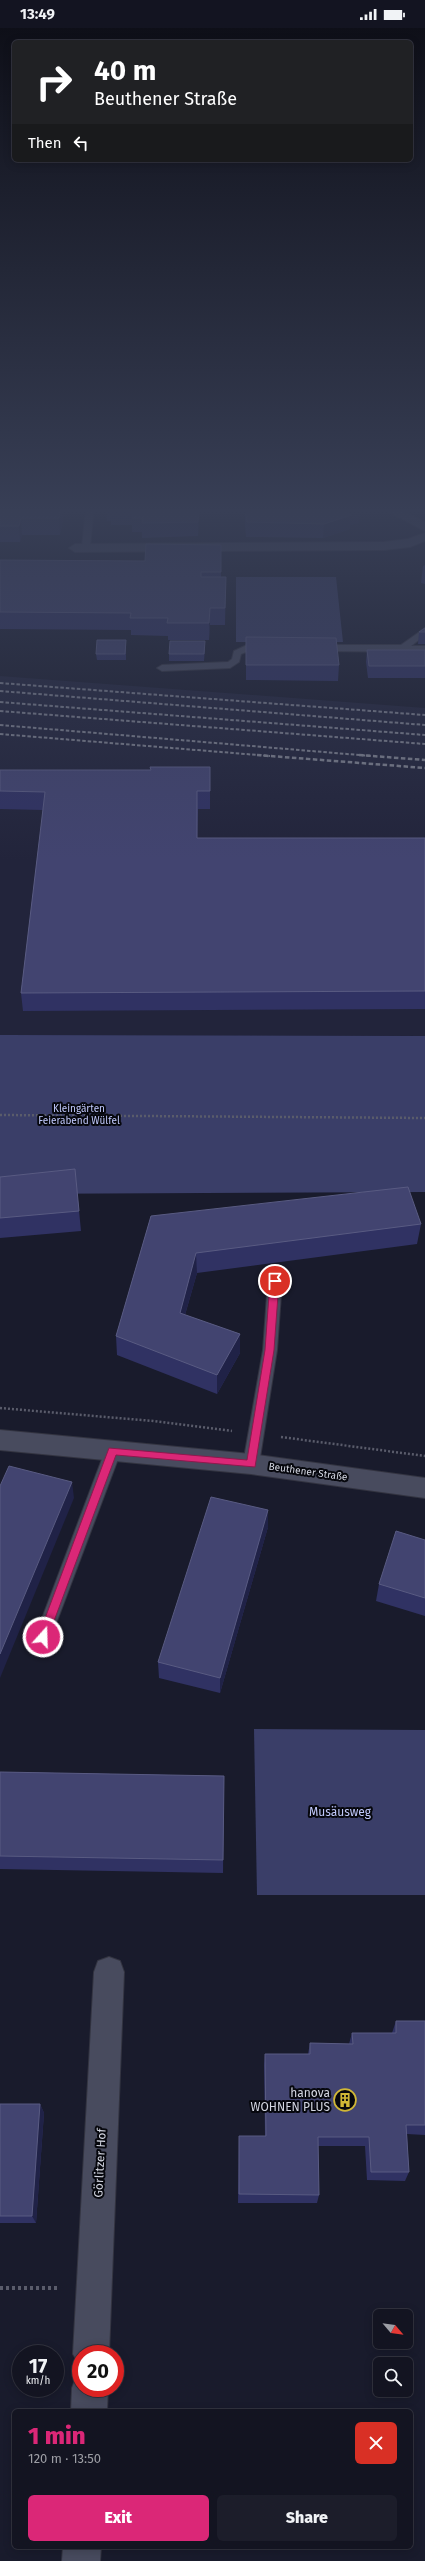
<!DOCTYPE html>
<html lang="en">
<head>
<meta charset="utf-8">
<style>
  :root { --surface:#131421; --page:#1c1d2a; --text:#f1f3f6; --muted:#9d9ea5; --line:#32333f; --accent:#db2777 }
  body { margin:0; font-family:"Fira Sans",sans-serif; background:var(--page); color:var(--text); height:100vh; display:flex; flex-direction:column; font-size:15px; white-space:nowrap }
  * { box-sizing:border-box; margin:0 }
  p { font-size:13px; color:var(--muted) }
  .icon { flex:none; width:22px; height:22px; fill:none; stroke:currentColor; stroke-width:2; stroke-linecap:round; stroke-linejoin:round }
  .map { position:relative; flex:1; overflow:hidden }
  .panel { position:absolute; left:12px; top:2381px; width:401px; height:140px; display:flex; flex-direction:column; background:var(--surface); border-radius:6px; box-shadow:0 2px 10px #0003,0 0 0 1px var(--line) }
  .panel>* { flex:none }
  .hud { position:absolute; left:12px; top:12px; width:401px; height:122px; border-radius:6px; box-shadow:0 2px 10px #0003,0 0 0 1px var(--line); background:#202124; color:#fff; overflow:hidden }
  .needle { width:26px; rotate:119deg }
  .buttons { position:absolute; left:373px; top:2281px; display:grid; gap:8px }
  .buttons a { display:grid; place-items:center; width:40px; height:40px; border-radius:6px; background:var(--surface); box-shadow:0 2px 10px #0003,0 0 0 1px var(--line); font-size:20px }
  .speed { position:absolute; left:12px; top:2317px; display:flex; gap:8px; font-size:20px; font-weight:700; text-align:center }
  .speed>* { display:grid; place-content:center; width:52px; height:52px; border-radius:50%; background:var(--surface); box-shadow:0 2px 10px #0003,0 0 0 1px var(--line); line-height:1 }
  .speed small { font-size:10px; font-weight:400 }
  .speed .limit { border:6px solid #d22; background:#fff; color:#111 }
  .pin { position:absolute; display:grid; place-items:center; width:34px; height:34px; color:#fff; margin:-17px; border:2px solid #fff; border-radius:50%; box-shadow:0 1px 4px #0007 }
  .me { position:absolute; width:44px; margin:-22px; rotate:20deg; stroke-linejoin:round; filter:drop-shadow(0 0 3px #0008) }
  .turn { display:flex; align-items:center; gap:14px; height:84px; padding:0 16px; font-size:18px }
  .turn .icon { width:52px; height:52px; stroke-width:2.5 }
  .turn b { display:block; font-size:28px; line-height:34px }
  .then { display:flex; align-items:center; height:38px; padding:0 16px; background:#0003; gap:8px; font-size:15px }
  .round { display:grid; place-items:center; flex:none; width:42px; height:42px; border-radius:6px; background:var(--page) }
  .headline { display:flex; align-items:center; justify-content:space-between; height:68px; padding:0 16px }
  h1 { font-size:24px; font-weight:800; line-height:30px; color:var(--accent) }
  .primary-button { display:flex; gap:8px; margin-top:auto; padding:8px 16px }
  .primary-button a { flex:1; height:46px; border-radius:6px; background:var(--accent); color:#fff; font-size:16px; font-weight:800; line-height:46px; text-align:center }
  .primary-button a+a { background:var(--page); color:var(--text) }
  .status { display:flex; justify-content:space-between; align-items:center; height:28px; padding:0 20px; background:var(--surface); direction:ltr }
  .status svg { height:11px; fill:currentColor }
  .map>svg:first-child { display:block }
</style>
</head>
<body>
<div class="status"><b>13:49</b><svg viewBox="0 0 49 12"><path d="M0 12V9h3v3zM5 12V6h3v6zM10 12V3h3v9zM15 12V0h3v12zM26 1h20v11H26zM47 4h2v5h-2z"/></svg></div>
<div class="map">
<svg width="425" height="2533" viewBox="0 0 425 2533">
  <rect width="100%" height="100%" fill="#191b2c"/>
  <path fill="#22243b" d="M0 648 425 680V1008L0 1007Z"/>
  <g fill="#3a3e68">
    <path d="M236 549H336L343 614H236Z"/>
    <path d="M0 1007 425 1008V1164L0 1166Z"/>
    <path d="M254 1701 425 1702V1867H257Z"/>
  </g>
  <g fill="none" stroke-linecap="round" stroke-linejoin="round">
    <g stroke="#333441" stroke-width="2">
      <g id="service">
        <path d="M86 479H94L90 519 86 521 82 519Z"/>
        <path d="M425 600V607L411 618H425V624L318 623 314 620 318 617H401Z"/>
        <path d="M265 617 268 618V622L249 623 241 626 239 634 230 640 162 643 157 640 162 637 228 634 232 631 234 623 247 617Z"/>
        <path d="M275 1248 282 1253 277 1322 259 1436 256 1441 251 1442 246 1441 243 1436 263 1322 268 1253Z"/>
        <path d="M113 1417 118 1419 121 1423 51 1609 49 1614 43 1617 37 1614 35 1609 105 1423 108 1419Z"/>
      </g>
    </g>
    <g stroke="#333441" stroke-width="2">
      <g id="minor">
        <path d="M380 479H395L425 494V503Z"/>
        <path d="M425 505V513L410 519 384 522 75 524 69 520 75 516 384 514 408 511Z"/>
        <path d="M0 1402 251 1426 425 1450V1470L251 1446 0 1422Z"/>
        <path d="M109 1929 120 1933 124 1944 109 2326H81V2339L73 2326 94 1944 98 1933Z"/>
        <path d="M81 2346V2360H108L107 2383H71L72 2360 77 2347Z"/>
        <path d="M63 2519H101L100 2533H62Z"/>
      </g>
    </g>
    <g stroke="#5a5c6b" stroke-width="2.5" stroke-dasharray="2 2" stroke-linecap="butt">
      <path d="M0 1087 425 1090"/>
      <path d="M0 1380 153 1393 232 1403"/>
      <path d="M281 1409 425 1428"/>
    </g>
    <path stroke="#5a5c6b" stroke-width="4" stroke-dasharray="3 3" stroke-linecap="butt" d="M0 2260H60"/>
    <use href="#service" fill="#484b5e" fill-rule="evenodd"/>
    <use href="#minor" fill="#484b5e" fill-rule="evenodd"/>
    <g stroke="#7e818e" stroke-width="2" stroke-dasharray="3.5 2" stroke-linecap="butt">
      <path d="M0 655 425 687"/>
      <path d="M0 663 425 697"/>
      <path d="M0 674 425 707"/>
      <path d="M0 683 425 716"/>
      <path d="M0 697 371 728"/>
      <path d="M0 706 270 728"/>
    </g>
    <g stroke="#7e818e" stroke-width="2.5" stroke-dasharray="4.5 2.5" stroke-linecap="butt">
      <path d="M257 727 425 740"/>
      <path d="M359 727 425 732"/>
    </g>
  </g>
  <g fill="#303263">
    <path d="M0 479H65L60 507H22L20 514H0V516Z"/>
    <path d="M106 479H158V483H199L198 508 142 510V504H132V497H111V493H107Z"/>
    <path d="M320 479H360L359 495 350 497V501L323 510 246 509 245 496V481L314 483 322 480Z"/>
    <path d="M420 479H425V482Z"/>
    <path d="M221 517V549H226L225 597H210L209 612H168V608L131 607V602L0 601V532L145 533Z"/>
    <path d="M425 537V556L421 555 423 538Z"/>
    <path d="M425 600V616H418L419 604Z"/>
    <path d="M246 609 339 637 338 653 246 652Z"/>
    <path d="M126 612V632H97L96 626Z"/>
    <path d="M205 620 204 633H169V626Z"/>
    <path d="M367 622H425V650H368L366 634Z"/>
    <path d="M0 742 210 763V781H198L197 810H425V981L23 983 21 965 43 782 0 781Z"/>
    <path d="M75 1141 81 1203 0 1210V1149Z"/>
    <path d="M151 1188 421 1196 417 1216 197 1245 185 1287 240 1306V1325L217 1366 117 1327 116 1308Z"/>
    <path d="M268 1499 220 1665 159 1650 158 1634Z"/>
    <path d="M425 1512V1588L376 1573 379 1556Z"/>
    <path d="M0 1744 224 1748 223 1845 0 1841Z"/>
    <path d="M396 1993H425V2107L407 2106 409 2144 405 2153 367 2152 365 2118H318L319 2167 317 2175H238L239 2108H265L264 2037 265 2026H308L310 2015 349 2016 352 2005H392Z"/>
    <path d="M0 2076H40L44 2085 36 2195H0Z"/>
  </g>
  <g fill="#202247">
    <path d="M61 479H65L60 507 59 490Z"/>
    <path d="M360 480 359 495 350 497V501L323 510 324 496 346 484Z"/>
    <path d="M199 483V498L198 508V494Z"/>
    <path d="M21 490 22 507 20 514 19 498Z"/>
    <path d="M210 580V597L209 612V595Z"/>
    <path d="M196 1225 197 1245 180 1304V1285Z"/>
    <path d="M240 1306V1325L217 1366V1347Z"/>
    <path d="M72 1454 74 1470 0 1650V1626Z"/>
    <path d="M268 1482V1499L220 1665V1650Z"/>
    <path d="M40 2076 44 2085 36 2195 32 2188Z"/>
  </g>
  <g fill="#424470" stroke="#595b82">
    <path d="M0 479H61L59 490H21L19 498H0Z"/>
    <path d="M111 479H158L157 483H199L198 494 142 495 143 490H132L133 483 111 482Z"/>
    <path d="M325 479H360V480L346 484 351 487 324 496 247 494 245 481 314 483Z"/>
    <path d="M146 516 221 517V544H201V549H226L225 580H210L209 595H167L168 590H130L131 585 0 584V532L145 533Z"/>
    <path d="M425 600V604H419Z"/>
    <path d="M246 609 336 610 339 637H246Z"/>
    <path d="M97 612H126L125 626H96Z"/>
    <path d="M170 613H205L204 626H169Z"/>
    <path d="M367 622H425V638H369Z"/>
    <path d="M150 739H210V763H197V810H425V963L21 965 45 764 0 763V742H151Z"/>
    <path d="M75 1141 79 1183 0 1190V1149Z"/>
    <path d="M408 1159 421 1196 196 1225 180 1285 240 1306 217 1347 116 1308 151 1188Z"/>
    <path d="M9 1438 72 1454 0 1626V1458Z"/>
    <path d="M211 1469 268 1482 220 1650 158 1634Z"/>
    <path d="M396 1503 425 1512V1570L379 1556Z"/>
    <path d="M0 1744 224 1748 223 1832 0 1828Z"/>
    <path d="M396 1993H425V2097H406L409 2144H371L369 2109H318L319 2167 239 2166V2108H266L265 2026H310V2015L353 2016 352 2005H396Z"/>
    <path d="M0 2076H40L32 2188H0Z"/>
  </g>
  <linearGradient id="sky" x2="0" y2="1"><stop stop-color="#0e0f18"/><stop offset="0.58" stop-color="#383f56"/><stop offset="1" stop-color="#383f56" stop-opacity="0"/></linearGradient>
  <rect width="425" height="833" fill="url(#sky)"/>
  <path fill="#db2777" stroke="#8e194d" d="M275 1249 279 1253 274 1322 255 1439 116 1427 48 1609 47 1613H39L38 1609 109 1420 247 1432 265 1322 270 1253Z"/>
  <defs>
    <g id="building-ring" transform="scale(1.15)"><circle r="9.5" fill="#06070d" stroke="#d0b736" stroke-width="1.5"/><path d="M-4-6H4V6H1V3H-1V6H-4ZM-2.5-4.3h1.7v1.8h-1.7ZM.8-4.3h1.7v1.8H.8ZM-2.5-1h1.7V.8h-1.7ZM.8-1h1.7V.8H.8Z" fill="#d0b736"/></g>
  </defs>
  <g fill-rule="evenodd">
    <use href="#building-ring" x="345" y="2072"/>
  </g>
  <g text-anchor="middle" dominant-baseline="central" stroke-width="4" stroke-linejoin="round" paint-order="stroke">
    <g font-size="10" fill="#c1c9fc" stroke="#06070d">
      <text x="79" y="1081">Kleingärten<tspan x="79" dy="12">Feierabend Wülfel</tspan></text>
    </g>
    <g font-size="10" fill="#d4d7e2" stroke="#06070d">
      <text transform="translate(308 1444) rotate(8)">Beuthener Straße</text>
    </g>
    <g font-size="12" fill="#c1c9fc" stroke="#06070d">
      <text x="340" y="1784">Musäusweg</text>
    </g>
    <g font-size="12" fill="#d4d7e2" stroke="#06070d" text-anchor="end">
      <text x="330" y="2065">hanova<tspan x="330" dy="14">WOHNEN PLUS</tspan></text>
    </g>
    <g font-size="12" fill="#d4d7e2" stroke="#06070d">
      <text transform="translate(100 2135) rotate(-87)">Görlitzer Hof</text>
    </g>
  </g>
</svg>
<div class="buttons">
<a><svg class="needle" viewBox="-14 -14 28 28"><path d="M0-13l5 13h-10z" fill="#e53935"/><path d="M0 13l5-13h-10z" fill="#9d9ea5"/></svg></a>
<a><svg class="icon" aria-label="search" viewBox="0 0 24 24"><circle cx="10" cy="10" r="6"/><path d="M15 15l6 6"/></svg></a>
</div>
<div class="speed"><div>17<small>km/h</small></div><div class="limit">20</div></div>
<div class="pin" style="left:275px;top:1253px;background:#d93025"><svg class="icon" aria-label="arrive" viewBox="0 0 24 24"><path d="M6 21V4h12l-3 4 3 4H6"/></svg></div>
<svg class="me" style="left:43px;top:1609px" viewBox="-20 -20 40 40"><circle r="17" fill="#db2777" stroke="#fff" stroke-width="3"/><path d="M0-11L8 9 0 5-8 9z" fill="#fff"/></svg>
<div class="hud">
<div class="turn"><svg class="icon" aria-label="right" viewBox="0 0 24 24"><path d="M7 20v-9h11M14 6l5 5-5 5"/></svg><div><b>40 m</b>Beuthener Straße</div></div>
<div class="then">Then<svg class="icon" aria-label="left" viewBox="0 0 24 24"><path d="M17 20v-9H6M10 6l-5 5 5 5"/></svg></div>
</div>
<section class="panel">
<div class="headline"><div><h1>1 min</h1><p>120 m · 13:50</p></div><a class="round" style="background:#d93025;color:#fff"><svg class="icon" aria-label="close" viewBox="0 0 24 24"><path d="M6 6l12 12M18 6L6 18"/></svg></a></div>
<div class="primary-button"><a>Exit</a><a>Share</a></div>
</section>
</div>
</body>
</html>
